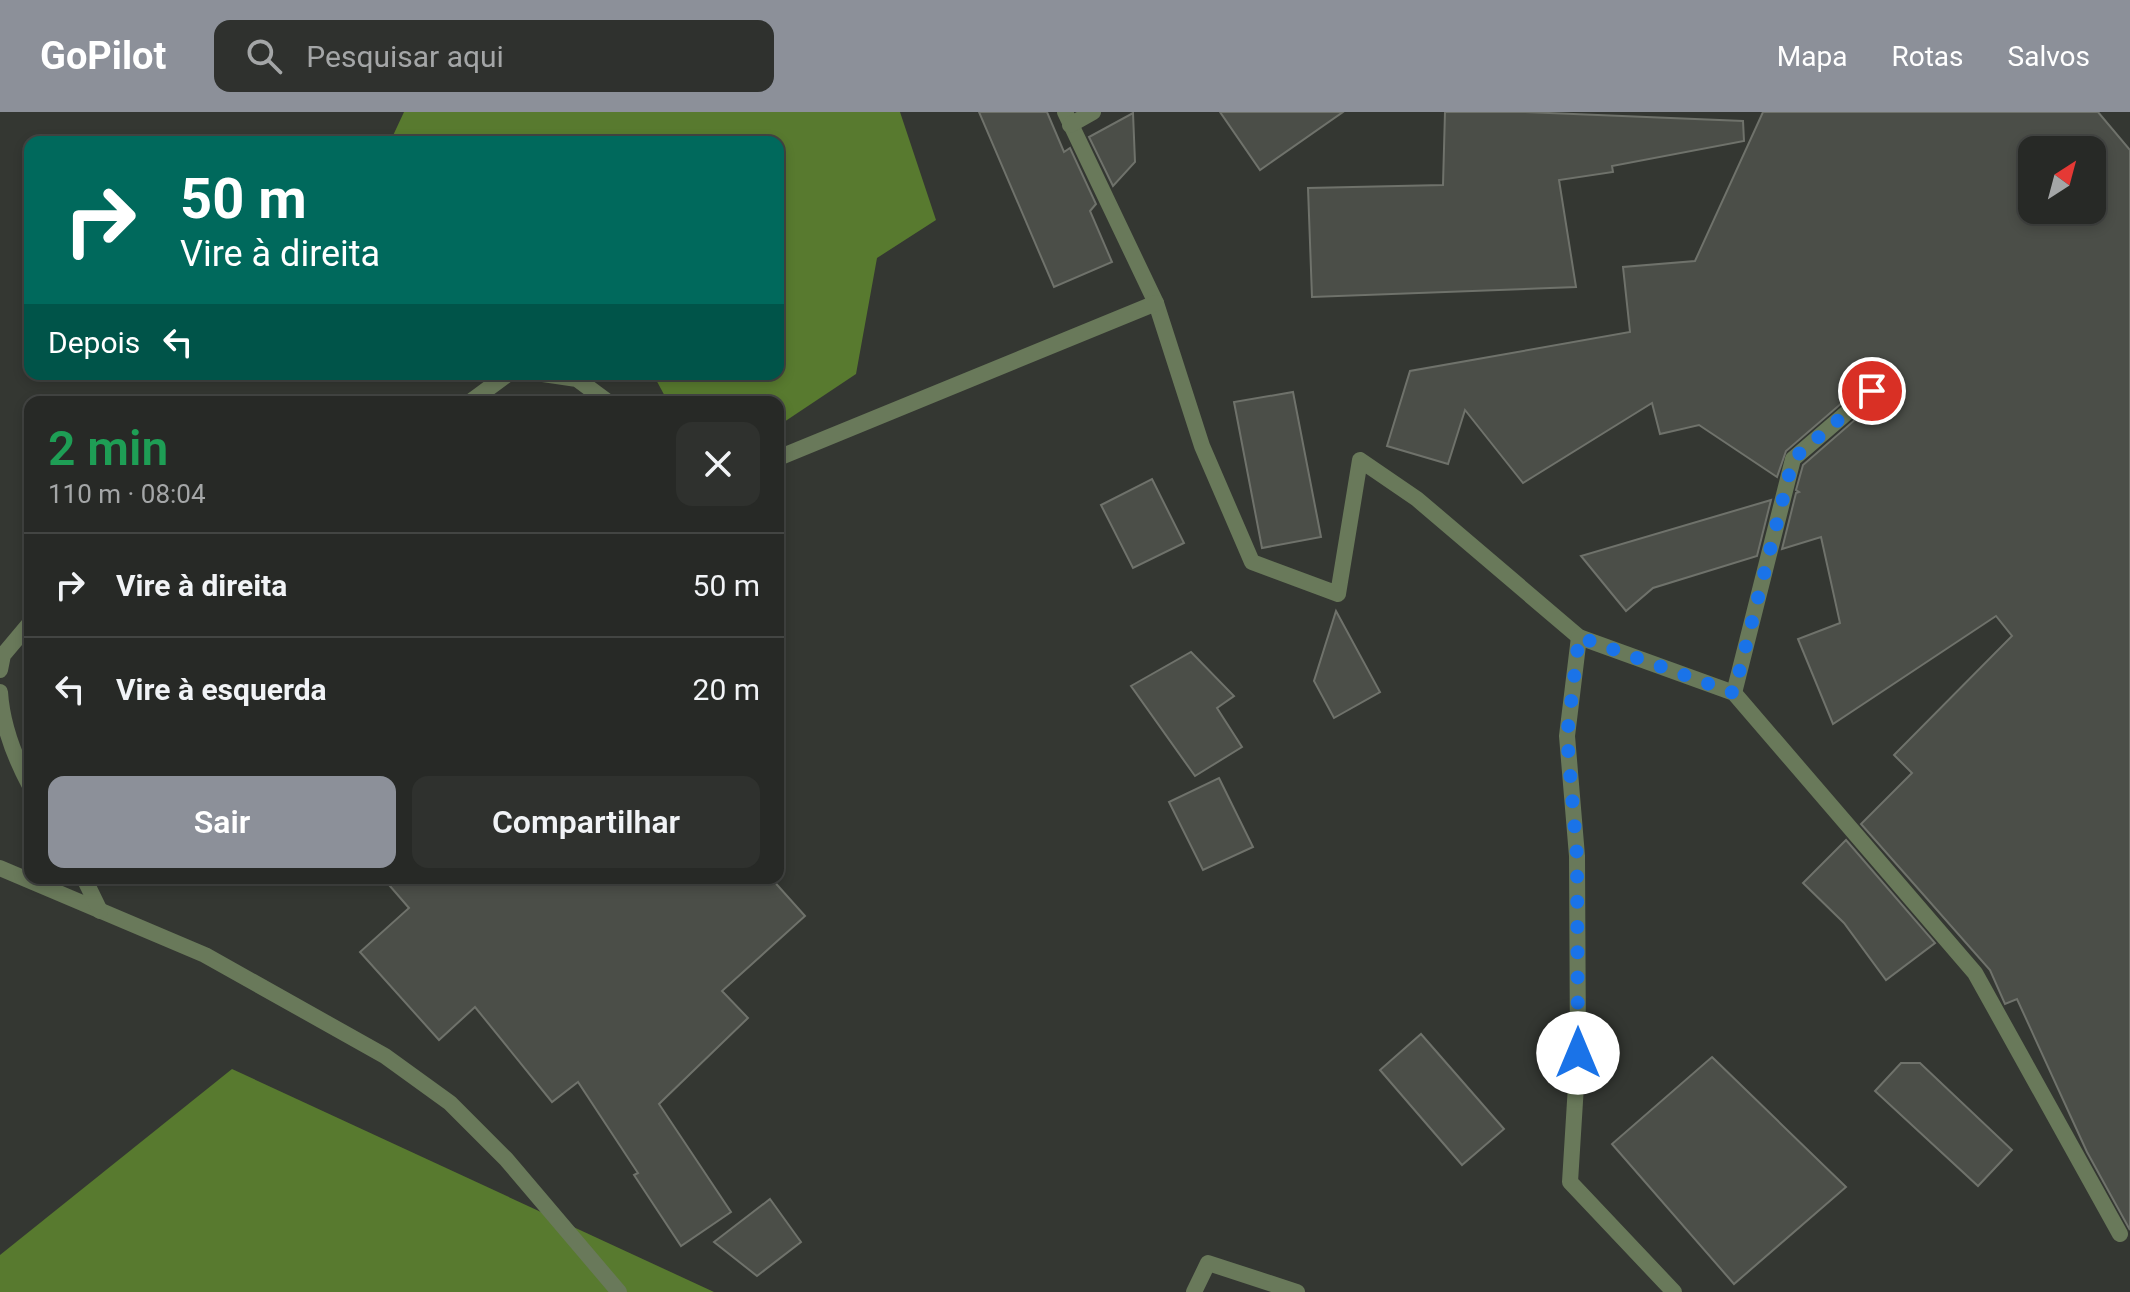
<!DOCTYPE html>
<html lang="pt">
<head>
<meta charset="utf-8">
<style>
  :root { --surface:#272926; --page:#2f312e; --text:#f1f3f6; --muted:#a4a6a7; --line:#434543; --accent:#8c9099 }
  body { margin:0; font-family:Roboto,sans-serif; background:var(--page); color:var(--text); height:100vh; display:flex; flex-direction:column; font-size:30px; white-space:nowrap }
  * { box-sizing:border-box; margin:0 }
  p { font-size:26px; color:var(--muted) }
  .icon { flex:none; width:44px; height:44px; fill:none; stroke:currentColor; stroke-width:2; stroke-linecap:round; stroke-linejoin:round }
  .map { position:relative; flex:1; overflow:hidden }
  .sheet { position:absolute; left:24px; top:284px; width:760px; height:488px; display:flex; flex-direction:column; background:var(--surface); border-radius:16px; box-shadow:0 4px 12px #0003,0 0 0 2px var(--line) }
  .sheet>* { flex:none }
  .banner { position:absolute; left:24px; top:24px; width:760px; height:244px; border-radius:16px; box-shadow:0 4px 12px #0003,0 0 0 2px var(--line); background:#00695c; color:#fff; overflow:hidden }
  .needle { width:52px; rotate:36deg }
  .fabs { position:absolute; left:2018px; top:24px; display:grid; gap:16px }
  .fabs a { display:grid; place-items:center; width:88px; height:88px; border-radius:16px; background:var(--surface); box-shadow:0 4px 12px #0003,0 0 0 2px var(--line); font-size:40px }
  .pin { position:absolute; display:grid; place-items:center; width:68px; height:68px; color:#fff; margin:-34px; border:4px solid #fff; border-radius:50%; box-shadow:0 2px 8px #0007 }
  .me { position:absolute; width:88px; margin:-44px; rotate:0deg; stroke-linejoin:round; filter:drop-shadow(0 0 6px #0008) }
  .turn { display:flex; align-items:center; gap:28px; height:168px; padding:0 24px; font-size:36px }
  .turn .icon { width:104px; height:104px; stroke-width:2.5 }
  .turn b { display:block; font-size:56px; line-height:68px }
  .then { display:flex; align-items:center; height:76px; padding:0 24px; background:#0003; gap:16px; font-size:30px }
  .round { display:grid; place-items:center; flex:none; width:84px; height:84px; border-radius:16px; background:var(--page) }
  .summary { display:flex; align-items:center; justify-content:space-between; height:136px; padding:0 24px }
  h1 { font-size:48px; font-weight:600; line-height:60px; color:#1e9e55 }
  .cta { display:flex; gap:16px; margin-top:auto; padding:16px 24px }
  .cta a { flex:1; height:92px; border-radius:16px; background:var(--accent); color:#fff; font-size:32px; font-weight:600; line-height:92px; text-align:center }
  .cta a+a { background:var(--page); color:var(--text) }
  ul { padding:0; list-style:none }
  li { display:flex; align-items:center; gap:24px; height:104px; padding:0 24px; border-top:2px solid var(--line) }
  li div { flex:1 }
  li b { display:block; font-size:30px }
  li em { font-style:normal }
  header { display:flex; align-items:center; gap:48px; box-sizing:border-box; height:112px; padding:0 40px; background:var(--accent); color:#fff }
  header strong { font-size:38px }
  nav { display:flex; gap:44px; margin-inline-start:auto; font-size:28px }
  .search { width:560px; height:72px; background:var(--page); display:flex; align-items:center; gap:20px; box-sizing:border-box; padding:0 28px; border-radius:16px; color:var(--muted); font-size:30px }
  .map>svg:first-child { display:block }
</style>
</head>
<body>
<header>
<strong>GoPilot</strong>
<div class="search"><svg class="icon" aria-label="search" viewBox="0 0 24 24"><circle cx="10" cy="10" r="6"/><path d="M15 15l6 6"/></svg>Pesquisar aqui</div>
<nav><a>Mapa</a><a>Rotas</a><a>Salvos</a></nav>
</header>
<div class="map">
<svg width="2130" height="1180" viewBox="0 0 2130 1180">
  <rect width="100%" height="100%" fill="#343732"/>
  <g fill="#587a2f">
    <path d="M404 0H900L936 108 877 146 856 262 778 314V290H668L653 262H778V30H390Z"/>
    <path d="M232 957 714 1180H0V1143Z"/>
  </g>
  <g fill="#4b4e48" stroke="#6f726b" stroke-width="2" fill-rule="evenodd">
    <path d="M979 0H1047L1064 40 1070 36 1096 92 1090 99 1112 150 1054 175Z"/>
    <path d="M1220 0H1343L1260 58Z"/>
    <path d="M1445 0H1525L1743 9 1744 29 1612 54 1613 60 1559 68 1576 175 1312 185 1308 76 1443 73Z"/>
    <path d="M1763 0H2098L2130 38V1118L2087 1040 2017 887 2005 892 1990 858 1861 712 1912 661 1894 643 2012 524 1996 504 1833 612 1798 527 1840 511 1821 425 1782 437 1796 381 1799 380 1796 378 1803 353 1879 287 1883 278 1880 271 1871 268 1865 271 1786 339 1777 365 1699 313 1660 322 1652 291 1523 371 1465 298 1448 352 1387 334 1410 259 1630 220 1623 155 1695 149ZM2032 38H2092V98H2032Z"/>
    <path d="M1133 1 1135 50 1113 74 1089 25Z"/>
    <path d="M1293 280 1321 425 1262 436 1234 290Z"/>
    <path d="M1152 367 1184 431 1133 456 1101 393Z"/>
    <path d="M1771 388 1757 444 1653 476 1626 499 1581 444Z"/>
    <path d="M1336 499 1380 580 1334 606 1314 569Z"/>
    <path d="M1191 540 1234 584 1217 596 1242 635 1195 664 1131 574Z"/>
    <path d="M1219 666 1253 735 1203 758 1169 690Z"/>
    <path d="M1846 728 1935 831 1886 868 1844 811 1803 771Z"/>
    <path d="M383 766H771L805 804 722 879 748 906 659 992 731 1100 681 1134 634 1063 638 1061 578 970 552 990 475 895 439 928 360 840 409 796Z"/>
    <path d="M1421 922 1504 1017 1462 1053 1380 958Z"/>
    <path d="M1712 945 1846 1075 1734 1172 1612 1032Z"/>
    <path d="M1901 951H1920L2012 1038 1978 1074 1875 979Z"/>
    <path d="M770 1087 801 1130 757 1164 714 1130Z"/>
  </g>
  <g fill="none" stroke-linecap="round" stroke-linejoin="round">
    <g stroke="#69795a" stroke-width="16">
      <path d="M1065 0 1156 191 1202 334 1252 450 1338 482 1360 348 1417 387 1579 525 1734 581 1975 861 2120 1122"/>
      <path d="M1070 13 1093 0"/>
      <path d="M543 262 577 267 608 290"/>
      <path d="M470 290 508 262"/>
      <path d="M778 346 1156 191"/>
      <path d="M1579 525 1567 624 1577 744 1578 941 1570 1070 1674 1180"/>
      <path d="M0 558 3 543 30 511"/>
      <path d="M0 580C2 611 15 646 30 674"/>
      <path d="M1734 581 1793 347 1872 279"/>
      <path d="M0 756 205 843 385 944 450 991 506 1047 619 1180"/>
      <path d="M84 766 100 799"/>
      <path d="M1194 1180 1208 1151 1297 1180"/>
    </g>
  </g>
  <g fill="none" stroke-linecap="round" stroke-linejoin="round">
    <path stroke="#1a73e8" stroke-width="14" stroke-dasharray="0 25.2" d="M1578 941 1577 744 1567 624 1579 525 1734 581 1793 347 1872 279"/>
  </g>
</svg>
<div class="fabs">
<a><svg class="needle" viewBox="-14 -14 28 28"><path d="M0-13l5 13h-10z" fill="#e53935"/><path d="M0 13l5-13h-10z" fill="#a4a6a7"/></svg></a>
</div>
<div class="pin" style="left:1872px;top:279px;background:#d93025"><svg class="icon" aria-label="arrive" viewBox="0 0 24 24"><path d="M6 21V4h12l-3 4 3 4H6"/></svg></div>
<svg class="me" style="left:1578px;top:941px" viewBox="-20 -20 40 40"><circle r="19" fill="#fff"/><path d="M0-13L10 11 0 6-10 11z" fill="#1a73e8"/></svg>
<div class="banner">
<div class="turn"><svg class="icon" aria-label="right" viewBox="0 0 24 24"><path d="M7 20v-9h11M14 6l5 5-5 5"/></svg><div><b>50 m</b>Vire à direita</div></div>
<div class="then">Depois<svg class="icon" aria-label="left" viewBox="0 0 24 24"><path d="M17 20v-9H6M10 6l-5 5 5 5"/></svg></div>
</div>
<section class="sheet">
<div class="summary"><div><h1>2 min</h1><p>110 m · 08:04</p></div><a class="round"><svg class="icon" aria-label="close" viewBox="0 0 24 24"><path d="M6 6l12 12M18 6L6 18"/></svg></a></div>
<ul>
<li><svg class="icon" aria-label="right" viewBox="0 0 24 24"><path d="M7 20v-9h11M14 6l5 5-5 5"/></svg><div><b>Vire à direita</b></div><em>50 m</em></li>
<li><svg class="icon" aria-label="left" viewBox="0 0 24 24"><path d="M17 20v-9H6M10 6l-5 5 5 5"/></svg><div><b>Vire à esquerda</b></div><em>20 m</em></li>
</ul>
<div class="cta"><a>Sair</a><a>Compartilhar</a></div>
</section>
</div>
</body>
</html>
